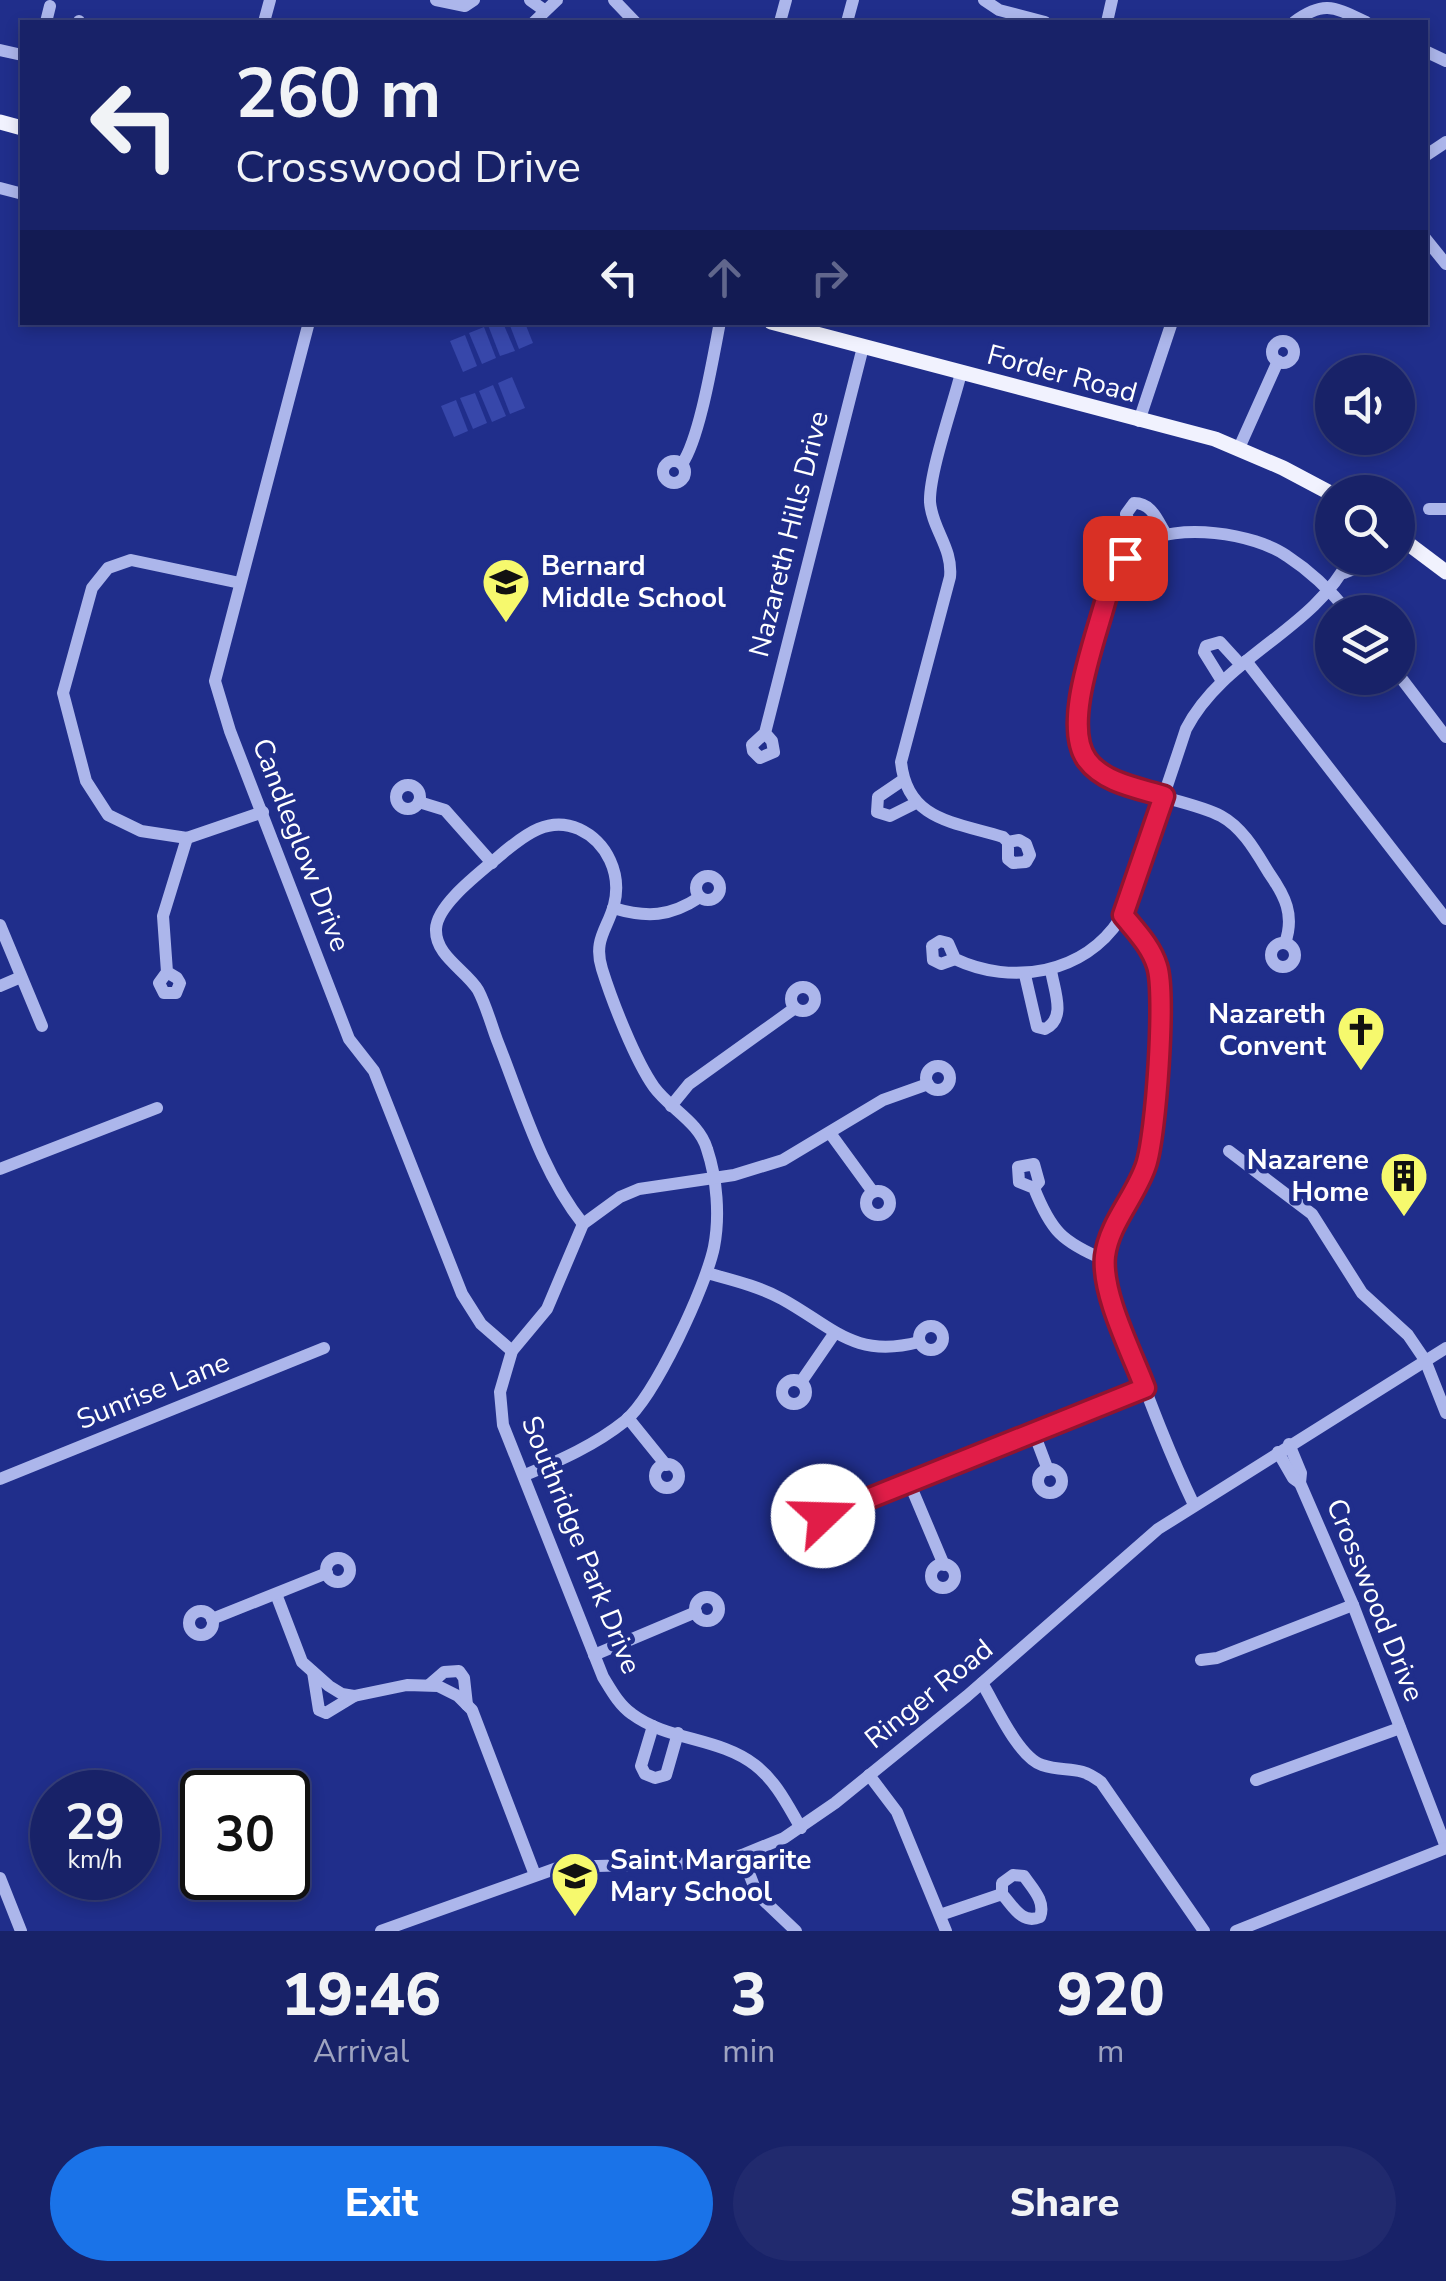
<!DOCTYPE html>
<html lang="en">
<head>
<meta charset="utf-8">
<style>
  :root { --surface:#182268; --page:#212a6e; --text:#f1f3f6; --muted:#9fa4c0; --line:#363f7c; --accent:#1a73e8 }
  body { margin:0; font-family:"Nunito Sans",sans-serif; background:var(--page); color:var(--text); height:100vh; display:flex; flex-direction:column; font-size:38px; white-space:nowrap }
  * { box-sizing:border-box; margin:0 }
  p { font-size:32px; color:var(--muted) }
  .icon { flex:none; width:55px; height:55px; fill:none; stroke:currentColor; stroke-width:2; stroke-linecap:round; stroke-linejoin:round }
  .map { position:relative; height:1931px; overflow:hidden }
  .sheet { display:flex; flex-direction:column; background:var(--surface); flex:1 }
  .sheet>* { flex:none }
  .guide { position:absolute; left:20px; top:20px; width:1408px; height:305px; border-radius:0px; box-shadow:0 5px 15px #0003,0 0 0 2px var(--line); background:#182268; color:var(--text); overflow:hidden }
  .tools { position:absolute; left:1315px; top:355px; display:grid; gap:20px }
  .tools a { display:grid; place-items:center; width:100px; height:100px; border-radius:50%; background:var(--surface); box-shadow:0 5px 15px #0003,0 0 0 2px var(--line); font-size:50px }
  .speed { position:absolute; left:30px; top:1770px; display:flex; gap:20px; font-size:50px; font-weight:700; text-align:center }
  .speed>* { display:grid; place-content:center; width:130px; height:130px; border-radius:50%; background:var(--surface); box-shadow:0 5px 15px #0003,0 0 0 2px var(--line); line-height:1 }
  .speed small { font-size:25px; font-weight:400 }
  .speed .limit { border:5px solid #111; border-radius:15px; background:#fff; color:#111 }
  .pin { position:absolute; display:grid; place-items:center; width:85px; height:85px; color:#fff; margin:-42px; border-radius:20px; box-shadow:0 5px 15px #0006 }
  .me { position:absolute; width:110px; margin:-55px; rotate:69deg; stroke-linejoin:round; filter:drop-shadow(0 0 8px #0008) }
  .turn { display:flex; align-items:center; gap:35px; height:210px; padding:0 50px; font-size:45px }
  .turn .icon { width:130px; height:130px; stroke-width:2.5 }
  .turn b { display:block; font-size:70px; line-height:85px }
  .lanes { display:flex; align-items:center; height:95px; padding:0 50px; background:#0003; justify-content:center; gap:50px; direction:ltr }
  .lanes .off { opacity:.35 }
  .eta { display:flex; justify-content:space-evenly; align-items:center; height:170px; text-align:center }
  .eta b { font-size:60px; font-weight:800; line-height:70px }
  .button { display:flex; gap:20px; margin-top:auto; padding:20px 50px }
  .button a { flex:1; height:115px; border-radius:60px; background:var(--accent); color:#fff; font-size:40px; font-weight:800; line-height:115px; text-align:center }
  .button a+a { background:var(--page); color:var(--text) }
  .map>svg:first-child { display:block }
</style>
</head>
<body>
<div class="map">
<svg width="1446" height="1931" viewBox="0 0 1446 1931">
  <rect width="100%" height="100%" fill="#202e8b"/>
  <g fill="#3747aa">
    <path d="M495 323H503L515 351 500 356 488 325Z"/>
    <path d="M509 323H525L533 343 519 349Z"/>
    <path d="M484 327 496 358 482 364 469 333Z"/>
    <path d="M465 335 477 366 463 372 450 341Z"/>
    <path d="M512 377 525 408 510 414 498 383Z"/>
    <path d="M493 385 506 416 492 422 479 391Z"/>
    <path d="M475 393 487 423 473 429 460 398Z"/>
    <path d="M456 400 468 431 454 437 441 406Z"/>
  </g>
  <g fill="none" stroke-linecap="round" stroke-linejoin="round">
    <g stroke="#acb6eb" stroke-width="12">
      <path d="M436 0 465 6 474 0"/>
      <path d="M530 0 544 10"/>
      <path d="M614 0 635 22"/>
      <path d="M984 0 999 10 1045 22"/>
      <path d="M46 22 50 6"/>
      <path d="M79 22V21"/>
      <path d="M264 22 270 0"/>
      <path d="M534 22 557 0"/>
      <path d="M780 22 786 0"/>
      <path d="M847 22 853 0"/>
      <path d="M1107 22 1112 0"/>
      <path d="M1294 22C1324 0 1334 7 1366 22"/>
      <path d="M0 50 22 55"/>
      <path d="M1425 51 1446 61"/>
      <path d="M1425 156 1446 142"/>
      <path d="M0 188 19 193"/>
      <path d="M1425 238 1446 264"/>
      <path d="M309 322 215 681 230 731 349 1039 374 1071 462 1294 481 1324 512 1351"/>
      <circle cx="1283" cy="352" r="11"/>
      <path d="M961 373C953 405 929 473 930 502 932 529 953 548 950 577L901 762C907 821 955 822 1003 837L1008 842V859L1013 863 1026 862 1030 855 1026 844 1019 840 1008 842"/>
      <path d="M1139 421 1172 322"/>
      <path d="M1239 448 1278 361"/>
      <circle cx="674" cy="472" r="11"/>
      <path d="M682 464C700 438 713 357 720 322"/>
      <path d="M1429 509H1446"/>
      <path d="M1139 545 1126 514 1134 503C1152 503 1157 520 1166 534"/>
      <path d="M1344 573 1354 569 1362 558"/>
      <path d="M240 583 131 560 108 568 92 588 63 693 86 781 108 815 141 831 187 838 263 812"/>
      <path d="M1246 661 1446 919"/>
      <path d="M1398 674 1446 737"/>
      <path d="M1222 681 1204 652 1206 646 1220 642 1241 665"/>
      <path d="M765 733 772 741 774 752 760 758 753 751 752 745 765 733 863 347"/>
      <path d="M903 780 878 797 877 812 890 816 916 803"/>
      <circle cx="408" cy="797" r="12"/>
      <path d="M419 802 445 810 492 863"/>
      <circle cx="708" cy="888" r="12"/>
      <path d="M613 908C647 918 670 917 700 897"/>
      <path d="M1123 915C1135 930 1151 946 1157 965 1166 994 1156 1142 1144 1171 1133 1200 1105 1229 1105 1261 1105 1291 1120 1322 1130 1349 1150 1402 1170 1455 1194 1505"/>
      <path d="M0 925 42 1026"/>
      <circle cx="1283" cy="955" r="12"/>
      <path d="M1285 943C1295 915 1285 896 1269 873 1256 852 1243 828 1221 816 1182 795 1099 794 1081 748 1068 714 1088 670 1097 637 1105 604 1109 563 1141 544 1177 522 1254 533 1287 556 1310 571 1331 591 1348 612"/>
      <path d="M955 959 948 943 940 941 932 946 933 960 941 964 955 959C1012 986 1084 974 1120 919 1135 896 1142 866 1150 839 1161 802 1174 766 1186 729 1224 656 1313 631 1350 558"/>
      <path d="M167 972 177 978 180 983 176 993H164L159 983 167 972 163 916 187 838"/>
      <path d="M1025 975 1037 1027 1045 1029C1067 1018 1054 991 1051 970"/>
      <path d="M0 986 21 977"/>
      <circle cx="803" cy="999" r="12"/>
      <circle cx="938" cy="1078" r="12"/>
      <path d="M671 1106 689 1084 795 1008"/>
      <path d="M830 1133 873 1192"/>
      <path d="M1229 1151 1312 1214 1362 1293 1408 1335 1425 1360 1446 1413"/>
      <path d="M0 1169 157 1108"/>
      <path d="M1034 1188 1019 1182 1018 1167 1034 1164 1039 1182 1034 1188C1051 1231 1062 1242 1105 1260"/>
      <circle cx="878" cy="1203" r="12"/>
      <path d="M707 1273C732 1280 758 1286 782 1299 833 1327 854 1359 919 1342"/>
      <circle cx="931" cy="1338" r="12"/>
      <circle cx="794" cy="1392" r="12"/>
      <path d="M801 1382 834 1334"/>
      <path d="M628 1418 666 1465"/>
      <path d="M1034 1433 1048 1470"/>
      <path d="M1289 1444 1301 1473 1300 1483 1353 1605 1446 1847"/>
      <path d="M1278 1452 1293 1478 1300 1483"/>
      <circle cx="667" cy="1476" r="12"/>
      <circle cx="1050" cy="1481" r="12"/>
      <path d="M525 1475C561 1460 595 1445 625 1421 655 1396 706 1286 714 1247 720 1216 717 1179 707 1149 699 1122 670 1109 654 1087 635 1060 612 1001 602 969 593 940 607 930 614 905 622 874 607 842 579 829 549 816 526 834 504 852 485 869 437 903 436 929 435 956 466 970 478 990 486 1005 491 1024 497 1040 522 1103 541 1171 583 1224"/>
      <path d="M0 1479 324 1348"/>
      <path d="M909 1482 944 1565"/>
      <circle cx="834" cy="1513" r="12"/>
      <path d="M845 1508 1145 1389"/>
      <circle cx="338" cy="1570" r="12"/>
      <circle cx="943" cy="1576" r="12"/>
      <path d="M276 1594 302 1662 329 1686 342 1694 354 1696 407 1685 438 1686 458 1696 472 1710 535 1875"/>
      <circle cx="707" cy="1609" r="12"/>
      <circle cx="201" cy="1623" r="12"/>
      <path d="M212 1619 327 1573"/>
      <path d="M594 1655 696 1612"/>
      <path d="M1201 1660 1217 1658 1353 1605"/>
      <path d="M313 1672 319 1710 326 1713 354 1696"/>
      <path d="M982 1683C995 1704 1018 1757 1042 1765 1066 1773 1078 1764 1101 1782L1204 1931"/>
      <path d="M429 1685 444 1672 459 1671 464 1678 467 1705"/>
      <path d="M653 1726 641 1766 645 1774 655 1778 666 1775 678 1733"/>
      <path d="M869 1775 897 1812 946 1931"/>
      <path d="M1256 1780 1400 1728"/>
      <path d="M801 1828C788 1806 776 1781 755 1765 719 1737 668 1741 632 1714 619 1705 611 1690 603 1677L503 1425 500 1392 512 1351 547 1309 583 1224 620 1197 639 1189 734 1175 783 1160 883 1100 928 1084"/>
      <path d="M742 1855 757 1894 796 1931"/>
      <path d="M0 1878 21 1931"/>
      <path d="M940 1915 1002 1894V1883L1013 1875 1024 1876C1032 1888 1046 1901 1040 1917 1022 1925 1013 1906 1002 1894"/>
      <path d="M381 1931 560 1867 707 1863 742 1855 784 1838 835 1803 967 1696 1158 1529 1446 1348"/>
      <path d="M1236 1931 1446 1848"/>
    </g>
    <g stroke="#f1f2fe" stroke-width="15">
      <path d="M0 122 22 128"/>
      <path d="M771 322 1215 439 1283 468 1332 494"/>
      <path d="M1398 536 1446 572"/>
    </g>
  </g>
  <g fill="none" stroke-linecap="round" stroke-linejoin="round">
    <g stroke="#92132f" stroke-width="25">
      <path id="route" d="M823 1516V1510L829 1502 840 1503 845 1508 1145 1388C1132 1353 1101 1294 1105 1256 1109 1223 1136 1196 1146 1165 1156 1136 1166 993 1157 966 1151 946 1135 930 1123 915L1164 796C1138 788 1104 783 1087 760 1061 725 1097 635 1107 595L1114 574 1125 558"/>
    </g>
    <use href="#route" stroke="#e11d48" stroke-width="18"/>
  </g>
  <defs>
    <g id="school-pin" transform="scale(2.5)"><path d="M0 17L-7.5 6A9.5 9.5 0 1 1 7.5 6Z" fill="#f6f96d" stroke="#202e8b"/><path d="M0-5L7-2L0 1L-7-2ZM-4 1L0 2.5L4 1V4Q0 6-4 4Z" fill="#111"/></g>
    <g id="church-pin" transform="scale(2.5)"><path d="M0 17L-7.5 6A9.5 9.5 0 1 1 7.5 6Z" fill="#f6f96d" stroke="#202e8b"/><path d="M-1.2-6h2.4v3.5h3.3v2.4h-3.3V6h-2.4V-.1h-3.3v-2.4h3.3Z" fill="#111"/></g>
    <g id="building-pin" transform="scale(2.5)"><path d="M0 17L-7.5 6A9.5 9.5 0 1 1 7.5 6Z" fill="#f6f96d" stroke="#202e8b"/><path d="M-4-6H4V6H1V3H-1V6H-4ZM-2.5-4.3h1.7v1.8h-1.7ZM.8-4.3h1.7v1.8H.8ZM-2.5-1h1.7V.8h-1.7ZM.8-1h1.7V.8H.8Z" fill="#111"/></g>
  </defs>
  <g fill-rule="evenodd">
    <use href="#school-pin" x="506" y="582"/>
    <use href="#church-pin" x="1361" y="1030"/>
    <use href="#building-pin" x="1404" y="1176"/>
    <use href="#school-pin" x="575" y="1876"/>
  </g>
  <g text-anchor="middle" dominant-baseline="central" stroke-width="9" stroke-linejoin="round" paint-order="stroke">
    <g font-size="28" fill="#fff" stroke="#202e8b">
      <text transform="translate(1062 374) rotate(15)">Forder Road</text>
      <text transform="translate(789 534) rotate(-76)">Nazareth Hills Drive</text>
      <text transform="translate(301 845) rotate(69)">Candleglow Drive</text>
      <text transform="translate(153 1391) rotate(-22)">Sunrise Lane</text>
      <text transform="translate(581 1545) rotate(68)">Southridge Park Drive</text>
      <text transform="translate(1375 1600) rotate(68)">Crosswood Drive</text>
      <text transform="translate(929 1694) rotate(-39)">Ringer Road</text>
    </g>
    <g font-size="28" font-weight="bold" fill="#fff" stroke="#202e8b" text-anchor="start">
      <text x="541" y="566">Bernard<tspan x="541" dy="32">Middle School</tspan></text>
      <text x="1326" y="1014" text-anchor="end">Nazareth<tspan x="1326" dy="32">Convent</tspan></text>
      <text x="1369" y="1160" text-anchor="end">Nazarene<tspan x="1369" dy="32">Home</tspan></text>
      <text x="610" y="1860">Saint Margarite<tspan x="610" dy="32">Mary School</tspan></text>
    </g>
  </g>
</svg>
<div class="tools">
<a><svg class="icon" aria-label="sound" viewBox="0 0 24 24"><path d="M4 9h4l5-4v14l-5-4H4zM17 9q2 3 0 6"/></svg></a>
<a><svg class="icon" aria-label="search" viewBox="0 0 24 24"><circle cx="10" cy="10" r="6"/><path d="M15 15l6 6"/></svg></a>
<a><svg class="icon" aria-label="layers" viewBox="0 0 24 24"><path d="M12 4l9 5-9 5-9-5zM3 14l9 5 9-5"/></svg></a>
</div>
<div class="speed"><div>29<small>km/h</small></div><div class="limit">30</div></div>
<div class="pin" style="left:1125px;top:558px;background:#d93025"><svg class="icon" aria-label="arrive" viewBox="0 0 24 24"><path d="M6 21V4h12l-3 4 3 4H6"/></svg></div>
<svg class="me" style="left:823px;top:1516px" viewBox="-20 -20 40 40"><circle r="19" fill="#fff"/><path d="M0-13L10 11 0 6-10 11z" fill="#e11d48"/></svg>
<div class="guide">
<div class="turn"><svg class="icon" aria-label="left" viewBox="0 0 24 24"><path d="M17 20v-9H6M10 6l-5 5 5 5"/></svg><div><b>260 m</b>Crosswood Drive</div></div>
<div class="lanes"><svg class="icon" aria-label="left" viewBox="0 0 24 24"><path d="M17 20v-9H6M10 6l-5 5 5 5"/></svg><svg class="icon off" aria-label="ahead" viewBox="0 0 24 24"><path d="M12 20V5M6 11l6-6 6 6"/></svg><svg class="icon off" aria-label="right" viewBox="0 0 24 24"><path d="M7 20v-9h11M14 6l5 5-5 5"/></svg></div>
</div>
</div>
<section class="sheet">
<div class="eta">
<div><b>19:46</b><p>Arrival</p></div>
<div><b>3</b><p>min</p></div>
<div><b>920</b><p>m</p></div>
</div>
<div class="button"><a>Exit</a><a>Share</a></div>
</section>
</body>
</html>
